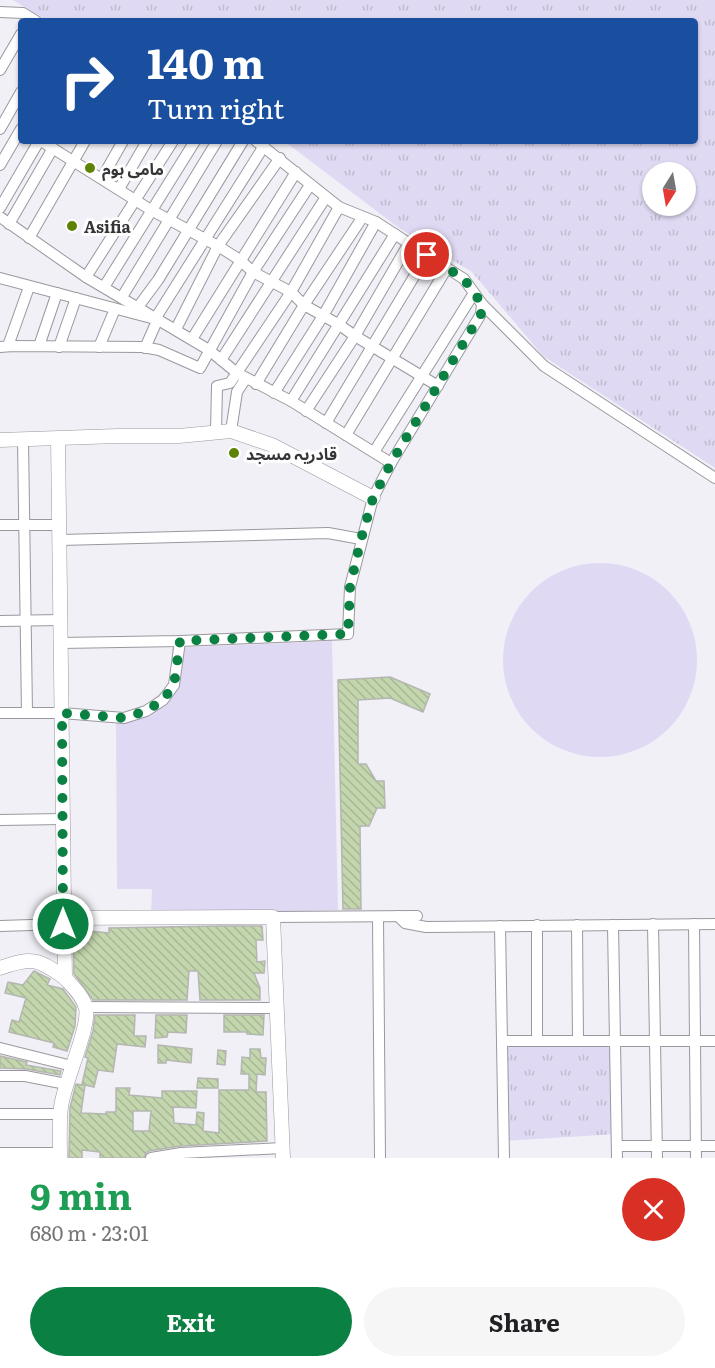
<!DOCTYPE html>
<html lang="en">
<head>
<meta charset="utf-8">
<style>
  :root { --surface:#fff; --page:#f6f6f6; --text:#202124; --muted:#757577; --accent:#0b8043 }
  body { margin:0; font-family:Literata,"Noto Sans Arabic",serif; background:var(--page); color:var(--text); height:100vh; display:flex; flex-direction:column; font-size:22px; white-space:nowrap }
  * { box-sizing:border-box; margin:0 }
  p { font-size:20px; color:var(--muted) }
  .icon { flex:none; width:33px; height:33px; fill:none; stroke:currentColor; stroke-width:2; stroke-linecap:round; stroke-linejoin:round }
  .map { position:relative; height:1158px; overflow:hidden }
  .drawer { display:flex; flex-direction:column; background:var(--surface); flex:1 }
  .drawer>* { flex:none }
  .top-card { position:absolute; left:18px; top:18px; width:680px; height:126px; border-radius:6px; box-shadow:0 2px 4px #0004; background:#1a4fa0; color:#fff; overflow:hidden }
  .needle { width:39px; rotate:191deg }
  .controls { position:absolute; left:642px; top:162px; display:grid; gap:12px }
  .controls a { display:grid; place-items:center; width:54px; height:54px; border-radius:50%; background:var(--surface); box-shadow:0 2px 4px #0004; font-size:30px }
  .pin { position:absolute; display:grid; place-items:center; width:51px; height:51px; color:#fff; margin:-26px; border:3px solid #fff; border-radius:50%; box-shadow:0 2px 6px #0007 }
  .me { position:absolute; width:66px; margin:-33px; rotate:0deg; stroke-linejoin:round; filter:drop-shadow(0 0 4px #0008) }
  .turn { display:flex; align-items:center; gap:21px; height:126px; padding:0 30px; font-size:27px }
  .turn .icon { width:78px; height:78px; stroke-width:2.5 }
  .turn b { display:block; font-size:42px; line-height:51px }
  .round { display:grid; place-items:center; flex:none; width:63px; height:63px; border-radius:32px; background:var(--page) }
  .overview { display:flex; align-items:center; justify-content:space-between; height:102px; padding:0 30px }
  h1 { font-size:36px; font-weight:700; line-height:45px; color:#1e9e55 }
  .primary-button { display:flex; gap:12px; margin-top:auto; padding:12px 30px }
  .primary-button a { flex:1; height:69px; border-radius:36px; background:var(--accent); color:#fff; font-size:24px; font-weight:700; line-height:69px; text-align:center }
  .primary-button a+a { background:var(--page); color:var(--text) }
  .map>svg:first-child { display:block }
</style>
</head>
<body>
<div class="map">
<svg width="715" height="1158" viewBox="0 0 715 1158">
  <defs>
    <pattern id="grass-tufts" width="24" height="20" patternUnits="userSpaceOnUse" patternTransform="scale(1.5)"><rect width="24" height="20" fill="#e0d9f3"/><path d="M3 7l-1-3M5 7V3M7 7l1-3M15 17l-1-3M17 17v-4M19 17l1-3" fill="none" stroke="#c1bbd1"/></pattern>
    <pattern id="building-back-hatch" width="6" height="6" patternUnits="userSpaceOnUse" patternTransform="scale(1.5)"><rect width="6" height="6" fill="#c3d6ad"/><path d="M-1 5l2 2M0 0l6 6M5-1l2 2" fill="none" stroke="#a8b895"/></pattern>
  </defs>
  <rect width="100%" height="100%" fill="#f1f0f6"/>
  <g fill="url(#grass-tufts)" fill-rule="evenodd">
    <path d="M13 0H715V468L543 356 472 272 399 228 284 141H694V21H48ZM652 172H686V206H652Z"/>
    <path d="M502 1041H615L617 1134 503 1141Z"/>
  </g>
  <g fill="#e0d9f3">
    <circle cx="600" cy="660" r="97"/>
    <path d="M332 641 338 910 151 915 152 889H117L116 721 143 707 172 683V648Z"/>
  </g>
  <g fill="url(#building-back-hatch)" stroke="#b4b6b1" stroke-width="1.5" fill-rule="evenodd">
    <path d="M390 677 430 694 423 712 390 698 358 700V764H366L376 781H384L385 808H377L369 826H360L361 909H343L338 680Z"/>
    <path d="M220 926H262L263 940H256L257 962 265 961 264 973H254L260 988V1000H200L198 971H189L187 1000H93L74 974 73 929H90L89 931 109 933V928Z"/>
    <path d="M34 971 50 979 47 985 63 989 76 1007 75 1026 67 1051 53 1047 54 1043 9 1032 12 1020 19 1022 26 998 5 993 8 982 23 985Z"/>
    <path d="M95 1015H135L134 1036H146L145 1047 117 1044 113 1072 98 1070 94 1087 85 1085 81 1113 106 1114V1112H116V1088H130L129 1095 162 1098V1091H197L196 1108 173 1107 174 1123 196 1125 197 1112 204 1113 203 1131 219 1133V1090H249V1074H241L242 1057 250 1058V1049H260L261 1058H266L265 1075 257 1074 256 1092H266L267 1141 180 1146 149 1151 146 1153 144 1158H100V1152L82 1150V1158H69L70 1108 76 1084 83 1085 82 1084 88 1058 85 1057 93 1031ZM133 1111H151L149 1131H133Z"/>
    <path d="M156 1015H187L186 1033 168 1032 167 1037 155 1038Z"/>
    <path d="M224 1015H264L263 1035 247 1034V1032H224Z"/>
    <path d="M158 1045 192 1049 191 1063 166 1060V1063H158Z"/>
    <path d="M218 1050 226 1051 225 1065 217 1064Z"/>
    <path d="M0 1056 27 1062 26 1065 61 1071 60 1075 26 1069 0 1068Z"/>
    <path d="M198 1078 218 1079V1088H197Z"/>
  </g>
  <g fill="none" stroke-linecap="round" stroke-linejoin="round">
    <g stroke="#9a989e" stroke-width="12">
      <g id="minor">
        <path d="M0 12 23 13 36 21"/>
        <path d="M0 70 21 34"/>
        <path d="M0 129 21 92"/>
        <path d="M41 141 151 210 218 246 240 260 253 272 291 292 304 305 338 324 355 336 438 386"/>
        <path d="M0 165 21 129"/>
        <path d="M102 178 123 141"/>
        <path d="M119 189 147 141"/>
        <path d="M0 208 39 141"/>
        <path d="M0 217 86 277 209 350 237 373 291 401 391 463"/>
        <path d="M9 224 53 148"/>
        <path d="M29 238 85 141"/>
        <path d="M86 277 173 141"/>
        <path d="M0 278 155 319 264 146"/>
        <path d="M104 287 195 141"/>
        <path d="M122 297 217 141"/>
        <path d="M482 304 544 366 715 478"/>
        <path d="M138 307 158 280 243 141"/>
        <path d="M176 329 218 246 280 158"/>
        <path d="M192 339 296 172"/>
        <path d="M8 346 29 287"/>
        <path d="M39 346 57 293"/>
        <path d="M0 347 13 346 143 347 159 350 200 368 253 272 310 185"/>
        <path d="M59 347 76 298"/>
        <path d="M99 347 115 309"/>
        <path d="M145 348 157 321"/>
        <path d="M221 360 326 197"/>
        <path d="M256 384 304 305 362 218"/>
        <path d="M274 393 323 316 376 222"/>
        <path d="M291 401 395 234"/>
        <path d="M306 411 355 336 409 243"/>
        <path d="M326 423 427 255"/>
        <path d="M231 431 237 392 246 378"/>
        <path d="M216 432 217 386 230 383 291 292 339 207"/>
        <path d="M346 435 447 268"/>
        <path d="M23 440 27 713"/>
        <path d="M374 452 474 293"/>
        <path d="M0 525H58"/>
        <path d="M60 540 328 533 361 539"/>
        <path d="M0 621 60 620"/>
        <path d="M61 643 180 641 348 634 350 587 373 498 391 463 481 314 482 304 464 279 376 222 339 207 256 141"/>
        <path d="M0 713H62L124 718 146 711 163 700 174 685 180 641"/>
        <path d="M0 820 63 819"/>
        <path d="M398 916 405 923 426 927 715 924"/>
        <path d="M273 917 417 916"/>
        <path d="M378 917 380 1158"/>
        <path d="M653 924 657 1158"/>
        <path d="M694 924 696 1158"/>
        <path d="M537 925V1041"/>
        <path d="M577 925 578 1041"/>
        <path d="M613 925 617 1158"/>
        <path d="M0 926 63 924"/>
        <path d="M500 926 504 1158"/>
        <path d="M85 1007 276 1008"/>
        <path d="M502 1041H715"/>
        <path d="M0 1048 72 1066"/>
        <path d="M0 1076H25L66 1084"/>
        <path d="M0 1114H61"/>
        <path d="M617 1146H715"/>
        <path d="M0 1153H60"/>
        <path d="M151 1158 181 1153 282 1148"/>
      </g>
    </g>
    <g stroke="#9a989e" stroke-width="15">
      <g id="tertiary">
        <path d="M58 439 65 978C73 987 83 996 86 1008 90 1028 64 1082 61 1107 59 1123 60 1141 60 1158"/>
        <path d="M0 440 118 436H179L231 431 272 445 373 498"/>
        <path d="M63 918 273 917 283 1158"/>
        <path d="M0 968C32 957 37 958 65 978"/>
      </g>
    </g>
    <use href="#minor" stroke="#fff" stroke-width="10"/>
    <use href="#tertiary" stroke="#fff" stroke-width="14"/>
  </g>
  <g fill="none" stroke-linecap="round" stroke-linejoin="round">
    <path stroke="#0b8043" stroke-width="10" stroke-dasharray="0 18" d="M63 924 62 713 124 718 146 711 163 700 174 685 180 641 348 634 350 587 361 539 373 498 391 463 481 314 482 304 464 279 427 255"/>
  </g>
  <g fill="#5e8304" stroke="#fefeff" stroke-width="2">
    <circle cx="90" cy="168" r="6"/>
    <circle cx="72" cy="226" r="6"/>
    <circle cx="234" cy="453" r="6"/>
  </g>
  <g text-anchor="middle" dominant-baseline="central" stroke-width="6" stroke-linejoin="round" paint-order="stroke">
    <g font-size="16" font-weight="bold" fill="#353537" stroke="#fefeff" text-anchor="start">
      <text x="102" y="168">مامی ہوم</text>
      <text x="84" y="226">Asifia</text>
      <text x="246" y="453">قادریہ مسجد</text>
    </g>
  </g>
</svg>
<div class="controls">
<a><svg class="needle" viewBox="-14 -14 28 28"><path d="M0-13l5 13h-10z" fill="#e53935"/><path d="M0 13l5-13h-10z" fill="#757577"/></svg></a>
</div>
<div class="pin" style="left:427px;top:255px;background:#d93025"><svg class="icon" aria-label="arrive" viewBox="0 0 24 24"><path d="M6 21V4h12l-3 4 3 4H6"/></svg></div>
<svg class="me" style="left:63px;top:924px" viewBox="-20 -20 40 40"><circle r="17" fill="#0b8043" stroke="#fff" stroke-width="3"/><path d="M0-11L8 9 0 5-8 9z" fill="#fff"/></svg>
<div class="top-card">
<div class="turn"><svg class="icon" aria-label="right" viewBox="0 0 24 24"><path d="M7 20v-9h11M14 6l5 5-5 5"/></svg><div><b>140 m</b>Turn right</div></div>
</div>
</div>
<section class="drawer">
<div class="overview"><div><h1>9 min</h1><p>680 m · 23:01</p></div><a class="round" style="background:#d93025;color:#fff"><svg class="icon" aria-label="close" viewBox="0 0 24 24"><path d="M6 6l12 12M18 6L6 18"/></svg></a></div>
<div class="primary-button"><a>Exit</a><a>Share</a></div>
</section>
</body>
</html>
